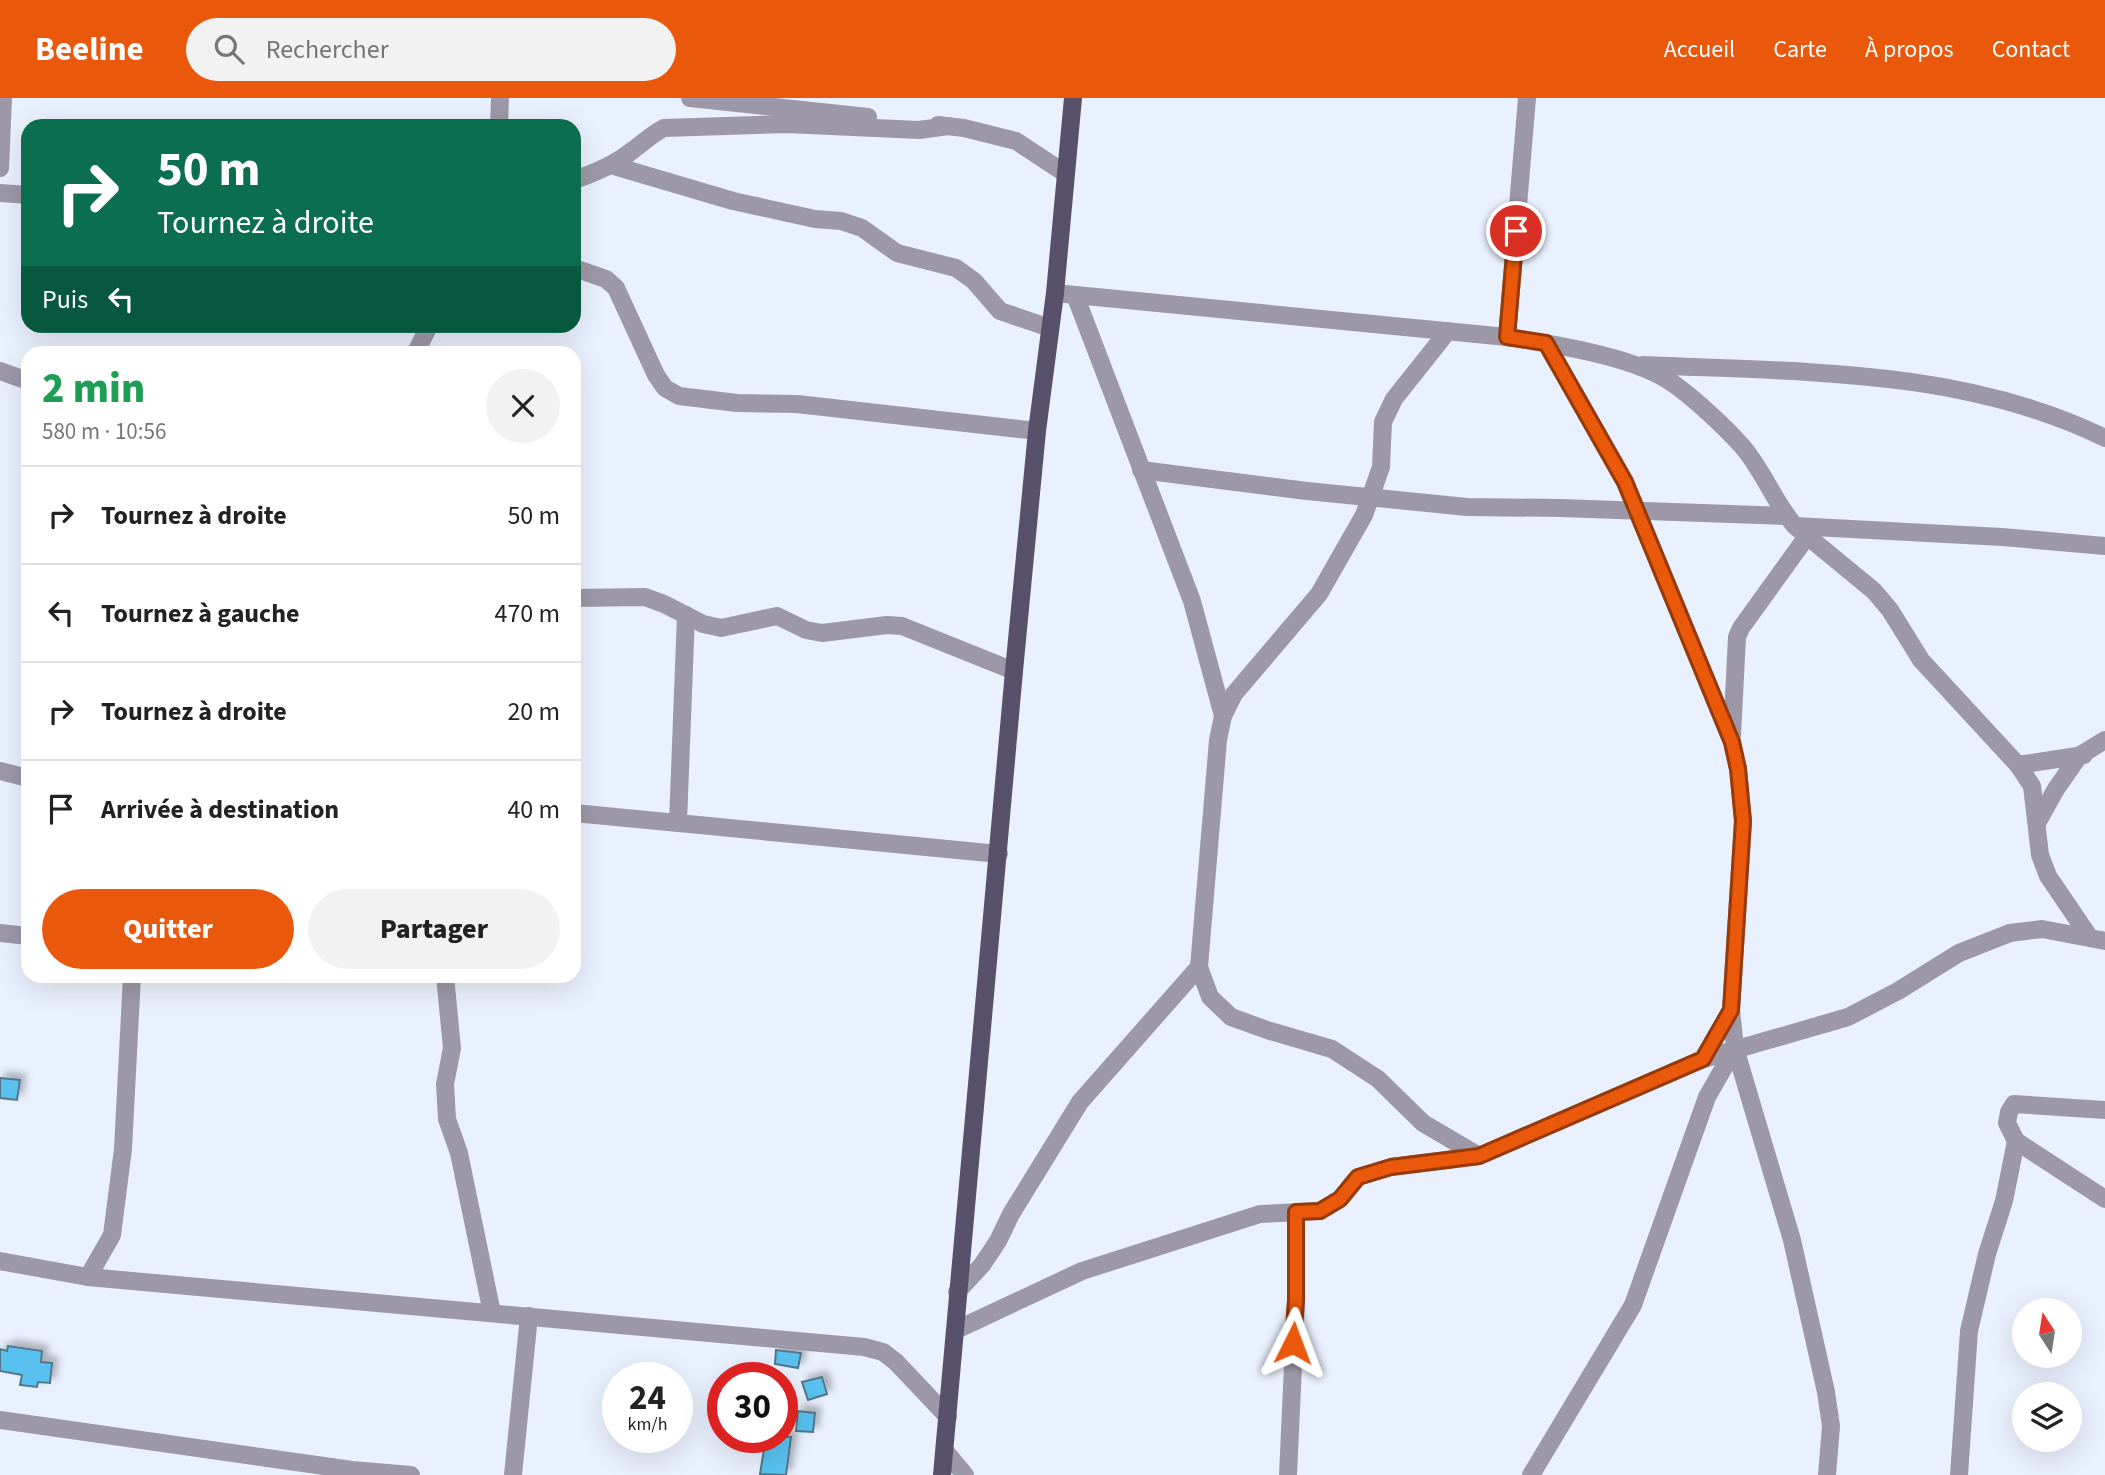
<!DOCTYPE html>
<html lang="fr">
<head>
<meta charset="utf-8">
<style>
  :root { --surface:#fff; --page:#f2f2f2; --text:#222; --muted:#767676; --line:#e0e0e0; --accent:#ea580c }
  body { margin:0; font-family:"Source Sans 3",sans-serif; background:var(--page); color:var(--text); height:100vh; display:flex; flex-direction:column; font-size:26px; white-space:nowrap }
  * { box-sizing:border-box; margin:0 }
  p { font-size:23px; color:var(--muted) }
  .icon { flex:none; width:38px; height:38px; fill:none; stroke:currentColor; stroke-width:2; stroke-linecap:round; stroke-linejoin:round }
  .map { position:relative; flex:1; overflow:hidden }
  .drawer { position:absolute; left:21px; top:248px; width:560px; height:637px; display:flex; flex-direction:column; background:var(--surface); border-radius:21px; box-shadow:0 7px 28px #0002 }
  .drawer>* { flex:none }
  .guide { position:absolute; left:21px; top:21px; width:560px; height:214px; border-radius:21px; box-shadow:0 7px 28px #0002; background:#0b6e4f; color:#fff; overflow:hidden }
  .needle { width:46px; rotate:348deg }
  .buttons { position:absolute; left:2012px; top:1200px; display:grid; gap:14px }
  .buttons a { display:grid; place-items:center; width:70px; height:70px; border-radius:50%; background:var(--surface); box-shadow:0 7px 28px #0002; font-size:35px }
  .speed { position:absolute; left:602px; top:1264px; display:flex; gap:14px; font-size:35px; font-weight:700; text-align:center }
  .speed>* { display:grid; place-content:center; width:91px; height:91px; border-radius:50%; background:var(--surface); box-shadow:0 7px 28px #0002; line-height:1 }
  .speed small { font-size:18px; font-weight:400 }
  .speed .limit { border:10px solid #d22; background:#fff; color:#111 }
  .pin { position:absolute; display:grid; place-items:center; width:60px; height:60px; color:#fff; margin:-30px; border:4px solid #fff; border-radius:50%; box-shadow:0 2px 7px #0007 }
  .me { position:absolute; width:77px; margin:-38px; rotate:3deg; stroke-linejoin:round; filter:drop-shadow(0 0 5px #0008) }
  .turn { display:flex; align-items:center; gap:24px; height:147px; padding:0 21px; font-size:32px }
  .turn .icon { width:91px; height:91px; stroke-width:2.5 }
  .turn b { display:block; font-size:49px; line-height:60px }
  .then { display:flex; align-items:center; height:66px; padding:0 21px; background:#0003; gap:14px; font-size:26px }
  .round { display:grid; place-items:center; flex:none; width:74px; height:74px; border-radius:37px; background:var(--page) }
  .overview { display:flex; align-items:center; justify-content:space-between; height:119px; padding:0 21px }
  h1 { font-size:42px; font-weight:800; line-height:52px; color:#1e9e55 }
  .action { display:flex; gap:14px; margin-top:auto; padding:14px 21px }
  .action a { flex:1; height:80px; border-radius:42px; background:var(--accent); color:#fff; font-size:28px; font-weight:800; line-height:80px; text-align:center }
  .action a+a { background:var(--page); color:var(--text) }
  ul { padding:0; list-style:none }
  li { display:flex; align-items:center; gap:21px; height:98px; padding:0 21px; border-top:2px solid var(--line) }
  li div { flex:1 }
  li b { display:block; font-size:26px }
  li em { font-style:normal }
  header { display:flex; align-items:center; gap:42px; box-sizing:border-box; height:98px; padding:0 35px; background:var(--accent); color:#fff }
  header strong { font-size:33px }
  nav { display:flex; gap:38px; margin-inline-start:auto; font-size:24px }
  .search { width:490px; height:63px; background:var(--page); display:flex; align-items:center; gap:18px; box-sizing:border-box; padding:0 24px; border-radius:38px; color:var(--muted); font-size:26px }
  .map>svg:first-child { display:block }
</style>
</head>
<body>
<header>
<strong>Beeline</strong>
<div class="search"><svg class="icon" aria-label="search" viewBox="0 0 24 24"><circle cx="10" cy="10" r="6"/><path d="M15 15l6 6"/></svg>Rechercher</div>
<nav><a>Accueil</a><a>Carte</a><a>À propos</a><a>Contact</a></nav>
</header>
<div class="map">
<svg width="2105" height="1377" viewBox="0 0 2105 1377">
  <defs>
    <filter id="shadow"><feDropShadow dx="5.5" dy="-5.5" stdDeviation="3.5" flood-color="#0004"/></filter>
  </defs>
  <rect width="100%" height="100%" fill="#eaf1fe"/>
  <g fill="#59c1f0" stroke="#527688" stroke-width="2" filter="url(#shadow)">
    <path d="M0 980 20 982 17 1002 0 1000Z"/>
    <path d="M8 1248 42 1253 41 1264 52 1265 50 1285 38 1284 37 1289 20 1287 22 1277 0 1273V1251L7 1253Z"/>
    <path d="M776 1252 801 1255 798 1270 775 1266Z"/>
    <path d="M822 1279 827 1296 808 1302 802 1284Z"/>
    <path d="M798 1313 815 1315 813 1334 796 1333Z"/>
    <path d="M766 1339H791L786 1377 760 1376Z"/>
  </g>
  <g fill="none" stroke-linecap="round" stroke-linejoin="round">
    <g stroke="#9d98a7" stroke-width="18">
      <path d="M690 0 868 19"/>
      <path d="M938 27 964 30 1016 43 1066 76"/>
      <path d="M499 28 500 0"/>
      <path d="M611 67 733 103 815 121 841 123 862 130 897 155 956 170 974 183 1000 213 1050 230"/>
      <path d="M0 70 3 0"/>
      <path d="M574 82C595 75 616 66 633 52 644 44 652 36 664 30L787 26 919 32 948 28"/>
      <path d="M0 95 28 97"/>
      <path d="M574 170 606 181 616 190 656 277 665 290 679 298 737 305 797 306 1037 333"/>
      <path d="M1055 195 1507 239C1553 246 1628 258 1666 281 1688 294 1725 329 1742 348 1763 372 1774 404 1795 428L1874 493 1890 512 1921 562 2018 667 2032 688 2040 757 2048 778 2090 840"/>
      <path d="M1075 197 1192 503 1223 618"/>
      <path d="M1448 233 1394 301 1383 324 1381 369 1364 417 1319 496 1234 596 1223 618 1218 642 1199 869 1210 899 1231 919 1270 933 1332 951 1378 981 1423 1025 1479 1058"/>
      <path d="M1507 239 1527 0"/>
      <path d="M1546 245 1625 384 1732 644 1738 671 1743 723 1731 912 1735 950 1792 1142 1826 1294 1831 1328 1827 1377"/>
      <path d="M415 256 429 228"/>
      <path d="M1643 267C1799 274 1962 270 2105 340"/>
      <path d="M0 273 28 283"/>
      <path d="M1141 372 1307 393 1467 409 1561 410 1786 418"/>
      <path d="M1795 428 2002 439 2105 448"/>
      <path d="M574 500 645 499 664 506 703 526 721 530 777 518 806 532 822 535 887 527 902 528 1014 573"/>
      <path d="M1732 637 1737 539 1741 530 1808 437"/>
      <path d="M2018 667 2084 657"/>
      <path d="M0 673 28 680"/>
      <path d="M574 715 999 756"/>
      <path d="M678 725 686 517"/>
      <path d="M2037 725 2056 691 2079 658 2105 642"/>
      <path d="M0 835 28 838"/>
      <path d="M445 878 452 950 445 986 447 1021 459 1055 492 1215"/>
      <path d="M1703 961 1731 912"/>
      <path d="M2105 1012 2014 1006 2009 1014 2007 1025 2016 1043 2105 1101"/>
      <path d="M0 1163 88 1179 864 1249 883 1254 896 1264 948 1319"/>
      <path d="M88 1179 112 1137 123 1051 132 878"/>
      <path d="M957 1194 982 1167 998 1143 1011 1116 1080 1004 1199 869"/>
      <path d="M956 1232 1082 1173 1260 1116 1320 1113 1340 1101 1358 1079 1391 1069 1479 1058 1703 961 1848 919 1898 893 1959 855 2010 835 2042 831 2105 843"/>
      <path d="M0 1322 352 1372 411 1377"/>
      <path d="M945 1353 965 1377"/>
      <path d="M513 1377 529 1218"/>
      <path d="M1288 1377 1296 1202V1114"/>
      <path d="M1531 1377 1633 1207 1707 999 1735 950"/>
      <path d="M1959 1377 1969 1233 1987 1156 2004 1103 2016 1043"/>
    </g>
    <path stroke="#59516a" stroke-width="18" d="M942 1377 1014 573 1037 333 1055 195 1073 0"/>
  </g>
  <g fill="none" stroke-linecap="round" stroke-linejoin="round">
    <g stroke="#983908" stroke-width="18">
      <path id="route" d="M1293 1245 1296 1202V1114L1320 1113 1340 1101 1358 1079 1391 1069 1479 1058 1703 961 1731 912 1743 723 1738 671 1732 644 1625 384 1546 245 1507 239 1516 133"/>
    </g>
    <use href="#route" stroke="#ea580c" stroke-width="12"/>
  </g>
</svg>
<div class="buttons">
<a><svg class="needle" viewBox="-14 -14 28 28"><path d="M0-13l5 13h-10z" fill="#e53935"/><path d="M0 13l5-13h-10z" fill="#767676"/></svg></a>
<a><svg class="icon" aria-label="layers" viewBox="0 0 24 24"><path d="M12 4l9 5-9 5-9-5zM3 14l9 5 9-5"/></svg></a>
</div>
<div class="speed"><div>24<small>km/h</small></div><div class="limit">30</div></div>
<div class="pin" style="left:1516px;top:133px;background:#d93025"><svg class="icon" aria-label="arrive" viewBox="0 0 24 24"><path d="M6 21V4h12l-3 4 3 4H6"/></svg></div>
<svg class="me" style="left:1293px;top:1245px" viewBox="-20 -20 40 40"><path d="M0-17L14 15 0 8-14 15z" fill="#ea580c" stroke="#fff" stroke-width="4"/></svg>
<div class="guide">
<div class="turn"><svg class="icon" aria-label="right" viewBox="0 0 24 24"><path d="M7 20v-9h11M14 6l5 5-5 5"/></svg><div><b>50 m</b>Tournez à droite</div></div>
<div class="then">Puis<svg class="icon" aria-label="left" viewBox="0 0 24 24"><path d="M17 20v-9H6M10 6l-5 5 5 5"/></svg></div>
</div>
<section class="drawer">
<div class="overview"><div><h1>2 min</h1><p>580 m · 10:56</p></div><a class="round"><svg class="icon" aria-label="close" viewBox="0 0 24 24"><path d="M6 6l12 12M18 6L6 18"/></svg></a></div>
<ul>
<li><svg class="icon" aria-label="right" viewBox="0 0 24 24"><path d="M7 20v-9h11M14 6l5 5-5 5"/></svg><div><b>Tournez à droite</b></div><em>50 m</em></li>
<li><svg class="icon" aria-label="left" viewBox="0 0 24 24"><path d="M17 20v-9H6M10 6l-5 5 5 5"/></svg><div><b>Tournez à gauche</b></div><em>470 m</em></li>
<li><svg class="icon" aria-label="right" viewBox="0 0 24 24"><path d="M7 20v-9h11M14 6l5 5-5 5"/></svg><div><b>Tournez à droite</b></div><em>20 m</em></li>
<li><svg class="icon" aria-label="arrive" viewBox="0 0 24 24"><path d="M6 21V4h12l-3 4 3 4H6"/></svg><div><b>Arrivée à destination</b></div><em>40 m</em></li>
</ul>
<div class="action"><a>Quitter</a><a>Partager</a></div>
</section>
</div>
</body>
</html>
